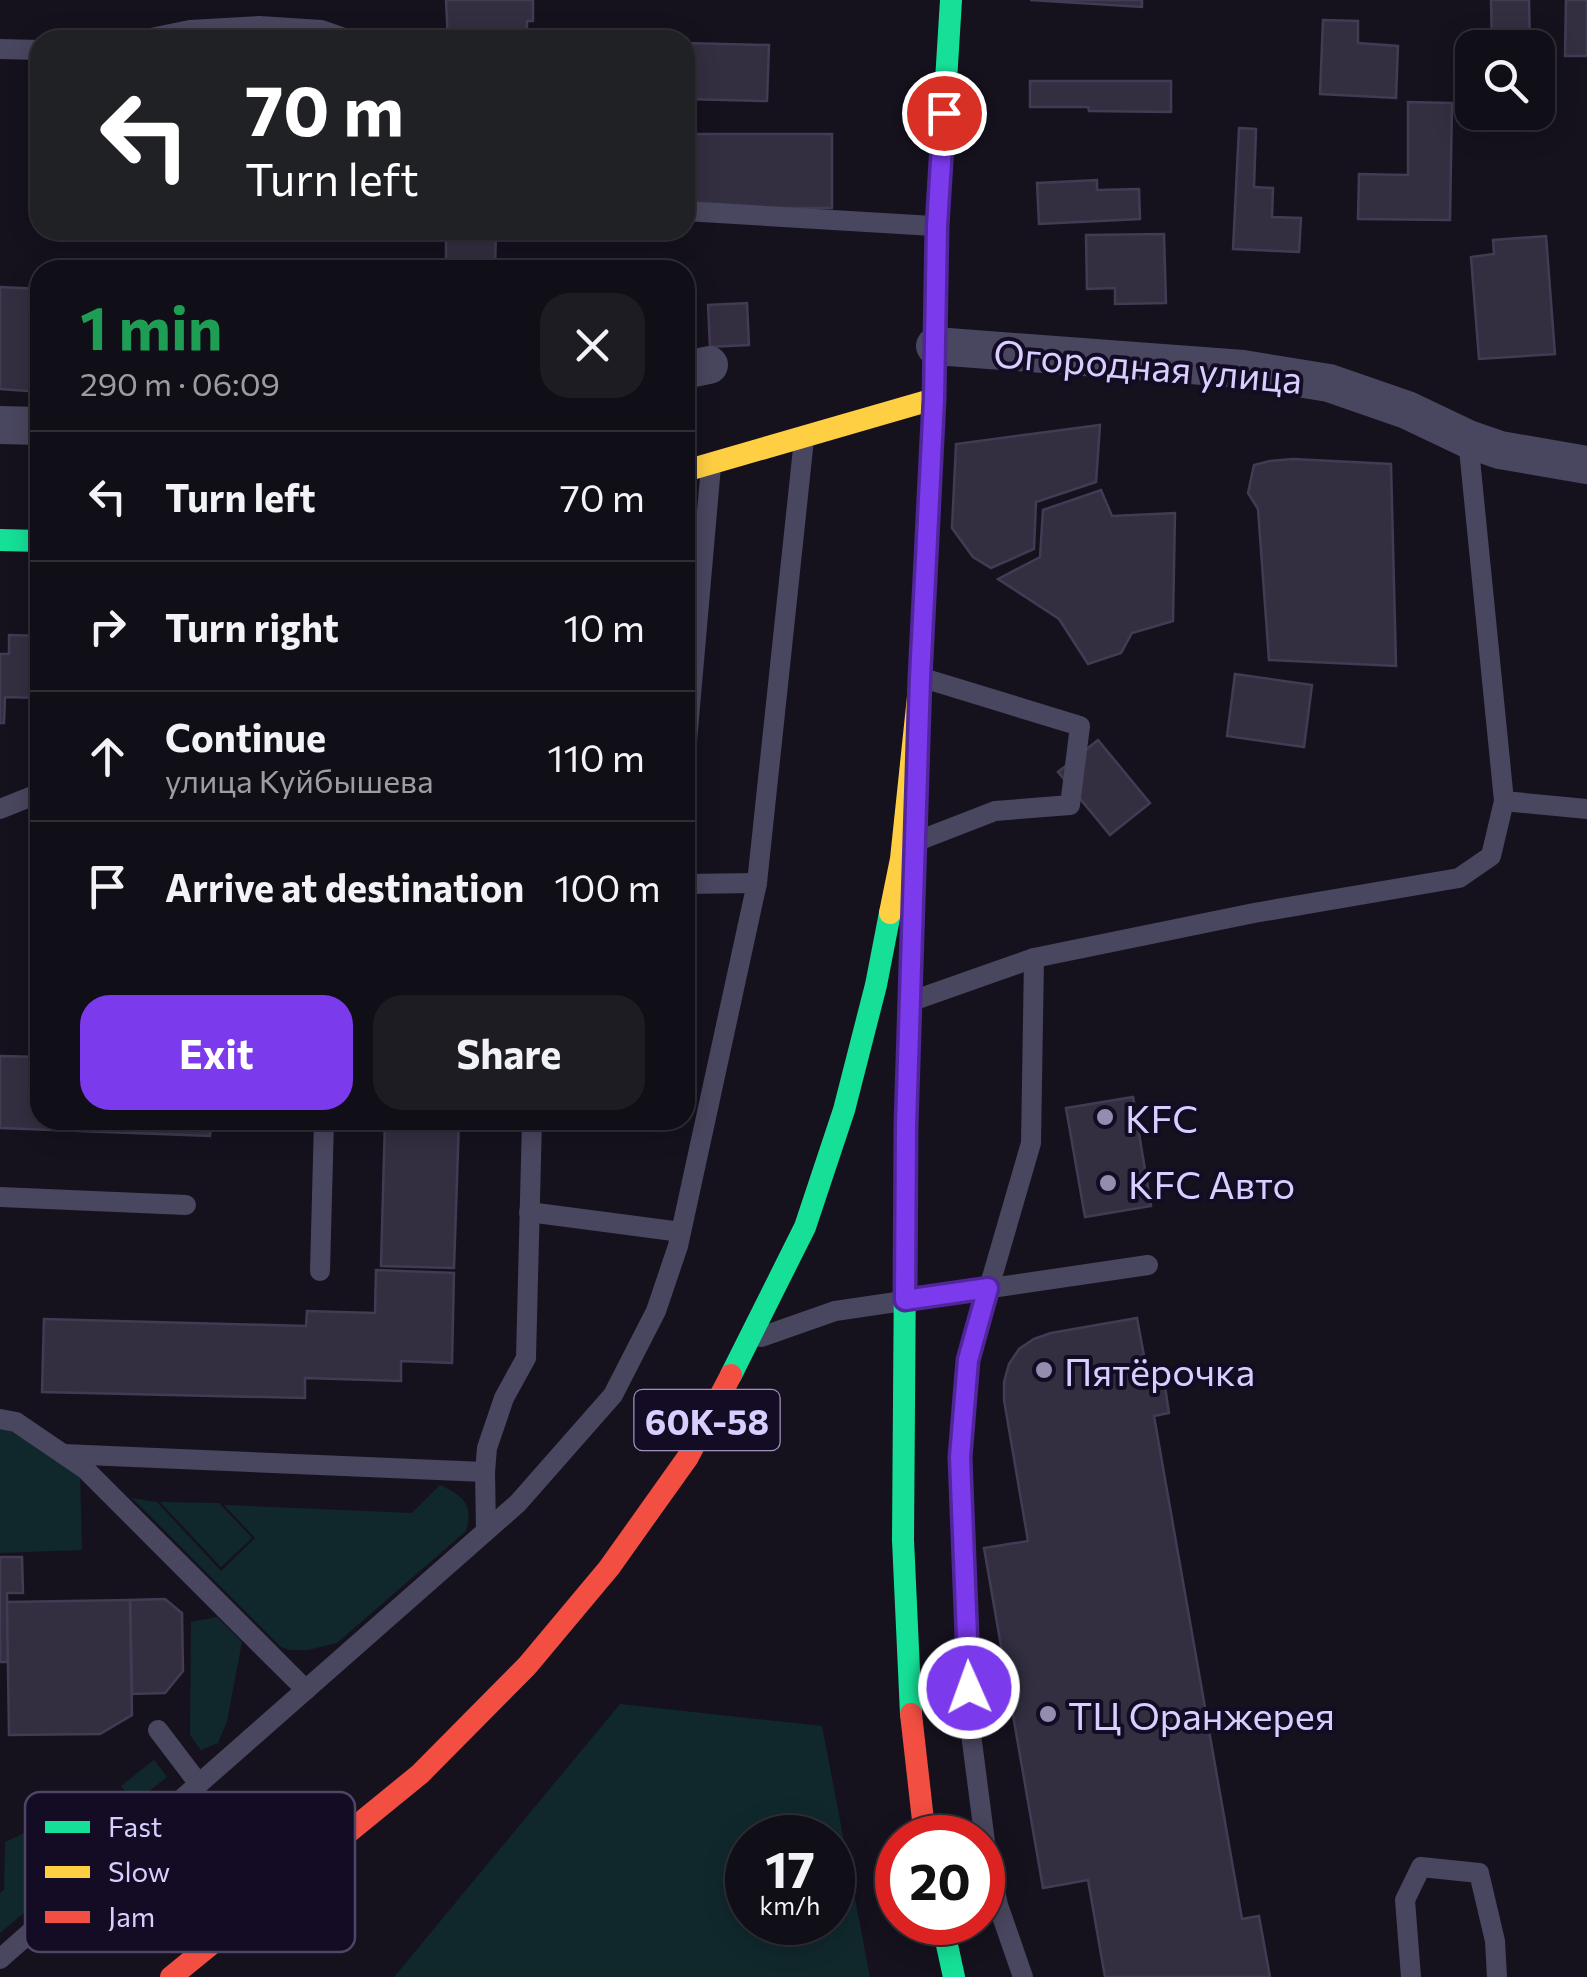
<!DOCTYPE html>
<html lang="en">
<head>
<meta charset="utf-8">
<style>
  :root { --surface:#100e16; --page:#1e1c23; --text:#f1f3f6; --muted:#9c9ca1; --line:#302e35; --accent:#7c3aed }
  body { margin:0; font-family:Commissioner,sans-serif; background:var(--page); color:var(--text); height:100vh; display:flex; flex-direction:column; font-size:38px; white-space:nowrap }
  * { box-sizing:border-box; margin:0 }
  p { font-size:32px; color:var(--muted) }
  .icon { flex:none; width:55px; height:55px; fill:none; stroke:currentColor; stroke-width:2; stroke-linecap:round; stroke-linejoin:round }
  .map { position:relative; flex:1; overflow:hidden }
  .drawer { position:absolute; left:30px; top:260px; width:665px; height:870px; display:flex; flex-direction:column; background:var(--surface); border-radius:30px; box-shadow:0 5px 25px #0003,0 0 0 2px var(--line) }
  .drawer>* { flex:none }
  .guide { position:absolute; left:30px; top:30px; width:665px; height:210px; border-radius:30px; box-shadow:0 5px 25px #0003,0 0 0 2px var(--line); background:#202124; color:#fff; overflow:hidden }
  .controls { position:absolute; left:1455px; top:30px; display:grid; gap:20px }
  .controls a { display:grid; place-items:center; width:100px; height:100px; border-radius:20px; background:var(--surface); box-shadow:0 5px 25px #0003,0 0 0 2px var(--line); font-size:50px }
  .speed { position:absolute; left:725px; top:1815px; display:flex; gap:20px; font-size:50px; font-weight:700; text-align:center }
  .speed>* { display:grid; place-content:center; width:130px; height:130px; border-radius:50%; background:var(--surface); box-shadow:0 5px 25px #0003,0 0 0 2px var(--line); line-height:1 }
  .speed small { font-size:25px; font-weight:400 }
  .speed .limit { border:15px solid #d22; background:#fff; color:#111 }
  .pin { position:absolute; display:grid; place-items:center; width:85px; height:85px; color:#fff; margin:-42px; border:5px solid #fff; border-radius:50%; box-shadow:0 2px 10px #0007 }
  .me { position:absolute; width:110px; margin:-55px; rotate:358deg; stroke-linejoin:round; filter:drop-shadow(0 0 8px #0008) }
  .turn { display:flex; align-items:center; gap:35px; height:210px; padding:0 50px; font-size:45px }
  .turn .icon { width:130px; height:130px; stroke-width:2.5 }
  .turn b { display:block; font-size:70px; line-height:85px }
  .round { display:grid; place-items:center; flex:none; width:105px; height:105px; border-radius:30px; background:var(--page) }
  .summary { display:flex; align-items:center; justify-content:space-between; height:170px; padding:0 50px }
  h1 { font-size:60px; font-weight:700; line-height:75px; color:#1e9e55 }
  .action { display:flex; gap:20px; margin-top:auto; padding:20px 50px }
  .action a { flex:1; height:115px; border-radius:30px; background:var(--accent); color:#fff; font-size:40px; font-weight:700; line-height:115px; text-align:center }
  .action a+a { background:var(--page); color:var(--text) }
  ul { padding:0; list-style:none }
  li { display:flex; align-items:center; gap:30px; height:130px; padding:0 50px; border-top:2px solid var(--line) }
  li div { flex:1 }
  li b { display:block; font-size:38px }
  li em { font-style:normal }
  .map>svg:first-child { display:block }
</style>
</head>
<body>
<div class="map">
<svg width="1587" height="1977" viewBox="0 0 1587 1977">
  <rect width="100%" height="100%" fill="#15121e"/>
  <g fill="#10282c" fill-rule="evenodd">
    <path d="M0 1427 12 1429 80 1472 82 1550 0 1553Z"/>
    <path d="M440 1485C463 1496 474 1504 466 1531L337 1643 308 1650H290L281 1647 132 1498 157 1502 221 1571 255 1538 224 1505 412 1513Z"/>
    <path d="M160 1502 219 1503 252 1538 221 1567Z"/>
    <path d="M217 1617 242 1642 227 1721 218 1743 201 1750 190 1735 191 1622Z"/>
    <path d="M620 1704 822 1726 870 1977H394ZM748 1838H832V1922H748Z"/>
    <path d="M154 1760 167 1777 134 1803 121 1786Z"/>
    <path d="M107 1794 34 1851 45 1865 58 1868 62 1881 0 1933V1893L4 1890 5 1842Z"/>
  </g>
  <g fill="#332f41" stroke="#423b53" stroke-width="2.5">
    <path d="M446 0H533V21H527V40H448Z"/>
    <path d="M1030 0H1142V7Z"/>
    <path d="M1491 0H1529L1530 48H1492Z"/>
    <path d="M1566 0H1587V56H1565Z"/>
    <path d="M1323 20 1358 21V43L1398 46 1396 98 1320 94Z"/>
    <path d="M685 43 769 45 767 101 685 99Z"/>
    <path d="M1030 81H1171V112L1089 111 1088 107H1030Z"/>
    <path d="M1408 102 1452 103 1450 220 1358 219 1359 174 1408 175Z"/>
    <path d="M1239 128 1256 129 1254 187 1273 188 1272 217 1301 218 1299 252 1233 249Z"/>
    <rect x="685" y="134" width="147" height="74"/>
    <path d="M1097 180V190L1139 189 1140 219 1039 224 1037 183Z"/>
    <path d="M446 230H496L495 270H446Z"/>
    <path d="M1164 234 1166 303 1115 304V288L1087 289 1086 235Z"/>
    <path d="M1546 236 1555 354 1479 359 1471 257 1494 254 1493 240Z"/>
    <path d="M0 287 40 289V392L0 389Z"/>
    <path d="M747 303 749 345 710 347 708 305Z"/>
    <path d="M1100 425 1096 482 1036 502 1034 549 991 568 973 557 952 528 956 444Z"/>
    <path d="M1293 459 1391 464 1396 666 1269 660 1258 509 1248 493 1254 465 1270 461Z"/>
    <path d="M1101 490 1112 516 1175 513 1173 621 1132 633 1121 653 1088 664 1059 619 998 579 1040 557 1043 510Z"/>
    <path d="M9 635 40 636V698L5 697 4 723H0V654H9Z"/>
    <path d="M1235 674 1312 685 1304 747 1227 736Z"/>
    <path d="M1098 740 1150 803 1110 835 1058 772Z"/>
    <path d="M0 1056 40 1057V1120H211L210 1136 0 1128Z"/>
    <path d="M1133 1097 1151 1206 1085 1217 1066 1108Z"/>
    <path d="M385 1120H459L454 1268 381 1266Z"/>
    <path d="M376 1270 454 1273 452 1363 401 1361V1381L305 1378V1398L42 1392 44 1319 306 1326 307 1311 375 1313Z"/>
    <path d="M1137 1318 1149 1383 1164 1380 1169 1413 1154 1416 1242 1919 1259 1916 1270 1977H1105L1088 1880 1043 1888 984 1548 1028 1541 1004 1400V1382L1009 1364 1019 1349 1034 1339 1051 1333Z"/>
    <path d="M0 1557H22L23 1593H7L8 1662H0Z"/>
    <path d="M165 1599 182 1613 183 1671 165 1693 132 1694 130 1600Z"/>
    <path d="M130 1600 132 1715 100 1734 9 1735 7 1602Z"/>
  </g>
  <g fill="none" stroke-linecap="round" stroke-linejoin="round">
    <g stroke="#49465f" stroke-width="20">
      <path d="M141 40 190 30 259 26 321 30 350 40"/>
      <path d="M0 49 40 50"/>
      <path d="M685 211 933 226"/>
      <path d="M685 764 711 466"/>
      <path d="M1504 801 1587 809"/>
      <path d="M0 809 40 793"/>
      <path d="M909 850 915 842 995 811 1070 805 1080 726 923 678"/>
      <path d="M685 884 757 883"/>
      <path d="M912 1001 1034 958 1254 913 1459 878 1491 856 1504 801 1468 439"/>
      <path d="M0 1197 186 1205"/>
      <path d="M529 1212 681 1232"/>
      <path d="M320 1271 324 1120"/>
      <path d="M761 1337 835 1311 1148 1265"/>
      <path d="M0 1419 16 1422 85 1469 306 1690"/>
      <path d="M63 1454 485 1472"/>
      <path d="M486 1530 485 1472 487 1448 504 1398 526 1358 532 1120"/>
      <path d="M158 1730 199 1784"/>
      <path d="M0 1959 518 1503 613 1395 656 1311 678 1246 757 883 804 439"/>
      <path d="M1023 1977 998 1905 985 1842 970 1726 960 1457 968 1360 1031 1143 1034 958"/>
      <path d="M1411 1977 1405 1900 1421 1867 1479 1873 1495 1941 1497 1977"/>
    </g>
    <g stroke="#49465f" stroke-width="38">
      <path d="M935 346 1243 369 1329 383 1407 410 1468 439 1500 450 1587 465"/>
      <path d="M685 370 709 365"/>
      <path d="M0 425 40 426"/>
    </g>
    <g stroke="#16e098" stroke-width="22">
      <path d="M0 540 40 541"/>
      <path d="M920 678 934 399 937 226 951 0"/>
      <path d="M731 1375 805 1227 844 1110 876 985 890 913"/>
      <path d="M911 1714 903 1540 906 1126 912 935"/>
      <path d="M942 1922 954 1977"/>
    </g>
    <g stroke="#ffcf43" stroke-width="22">
      <path d="M685 471 934 399"/>
      <path d="M890 913 901 859 920 678"/>
    </g>
    <g stroke="#f24e42" stroke-width="22">
      <path d="M911 1714 925 1838"/>
      <path d="M171 1977 420 1774 527 1666 609 1568 688 1457 731 1375"/>
    </g>
  </g>
  <g fill="none" stroke-linecap="round" stroke-linejoin="round">
    <g stroke="#51269a" stroke-width="25">
      <path id="route" d="M944 113 937 226 934 399 920 678 906 1126 905 1300 988 1288 968 1360 960 1457 969 1688"/>
    </g>
    <use href="#route" stroke="#7c3aed" stroke-width="18"/>
  </g>
  <g fill="#948db0" stroke="#130c24" stroke-width="4">
    <circle cx="1105" cy="1117" r="10"/>
    <circle cx="1108" cy="1183" r="10"/>
    <circle cx="1044" cy="1370" r="10"/>
    <circle cx="1048" cy="1714" r="10"/>
  </g>
  <g text-anchor="middle" dominant-baseline="central" stroke-width="8" stroke-linejoin="round" paint-order="stroke">
    <rect fill="#130c24" stroke="#9e94bd" stroke-width="2.5" x="634.5" y="1390" width="145" height="60" rx="8"/>
    <g font-size="35" font-weight="bold" fill="#d9cfff">
      <text x="707" y="1420">60К-58</text>
    </g>
    <g font-size="38" fill="#d9cfff" stroke="#130c24">
      <text transform="translate(1148 365) rotate(5)">Огородная улица</text>
    </g>
    <g font-size="38" fill="#d9cfff" stroke="#130c24" text-anchor="start">
      <text x="1125" y="1117">KFC</text>
      <text x="1128" y="1183">KFC Авто</text>
      <text x="1064" y="1370">Пятёрочка</text>
      <text x="1068" y="1714">ТЦ Оранжерея</text>
    </g>
  </g>
  <rect x="25" y="1792" width="330" height="160" rx="15" fill="#130c24" stroke="#4e4666" stroke-width="2.5"/>
  <rect x="45" y="1821" width="45" height="12" fill="#16e098"/>
  <rect x="45" y="1866" width="45" height="12" fill="#ffcf43"/>
  <rect x="45" y="1911" width="45" height="12" fill="#f24e42"/>
  <g font-size="28" fill="#d9cfff">
    <text x="108" y="1837">Fast</text>
    <text x="108" y="1882">Slow</text>
    <text x="108" y="1927">Jam</text>
  </g>
</svg>
<div class="controls">
<a><svg class="icon" aria-label="search" viewBox="0 0 24 24"><circle cx="10" cy="10" r="6"/><path d="M15 15l6 6"/></svg></a>
</div>
<div class="speed"><div>17<small>km/h</small></div><div class="limit">20</div></div>
<div class="pin" style="left:944px;top:113px;background:#d93025"><svg class="icon" aria-label="arrive" viewBox="0 0 24 24"><path d="M6 21V4h12l-3 4 3 4H6"/></svg></div>
<svg class="me" style="left:969px;top:1688px" viewBox="-20 -20 40 40"><circle r="17" fill="#7c3aed" stroke="#fff" stroke-width="3"/><path d="M0-11L8 9 0 5-8 9z" fill="#fff"/></svg>
<div class="guide">
<div class="turn"><svg class="icon" aria-label="left" viewBox="0 0 24 24"><path d="M17 20v-9H6M10 6l-5 5 5 5"/></svg><div><b>70 m</b>Turn left</div></div>
</div>
<section class="drawer">
<div class="summary"><div><h1>1 min</h1><p>290 m · 06:09</p></div><a class="round"><svg class="icon" aria-label="close" viewBox="0 0 24 24"><path d="M6 6l12 12M18 6L6 18"/></svg></a></div>
<ul>
<li><svg class="icon" aria-label="left" viewBox="0 0 24 24"><path d="M17 20v-9H6M10 6l-5 5 5 5"/></svg><div><b>Turn left</b></div><em>70 m</em></li>
<li><svg class="icon" aria-label="right" viewBox="0 0 24 24"><path d="M7 20v-9h11M14 6l5 5-5 5"/></svg><div><b>Turn right</b></div><em>10 m</em></li>
<li><svg class="icon" aria-label="ahead" viewBox="0 0 24 24"><path d="M12 20V5M6 11l6-6 6 6"/></svg><div><b>Continue</b><p>улица Куйбышева</p></div><em>110 m</em></li>
<li><svg class="icon" aria-label="arrive" viewBox="0 0 24 24"><path d="M6 21V4h12l-3 4 3 4H6"/></svg><div><b>Arrive at destination</b></div><em>100 m</em></li>
</ul>
<div class="action"><a>Exit</a><a>Share</a></div>
</section>
</div>
</body>
</html>
